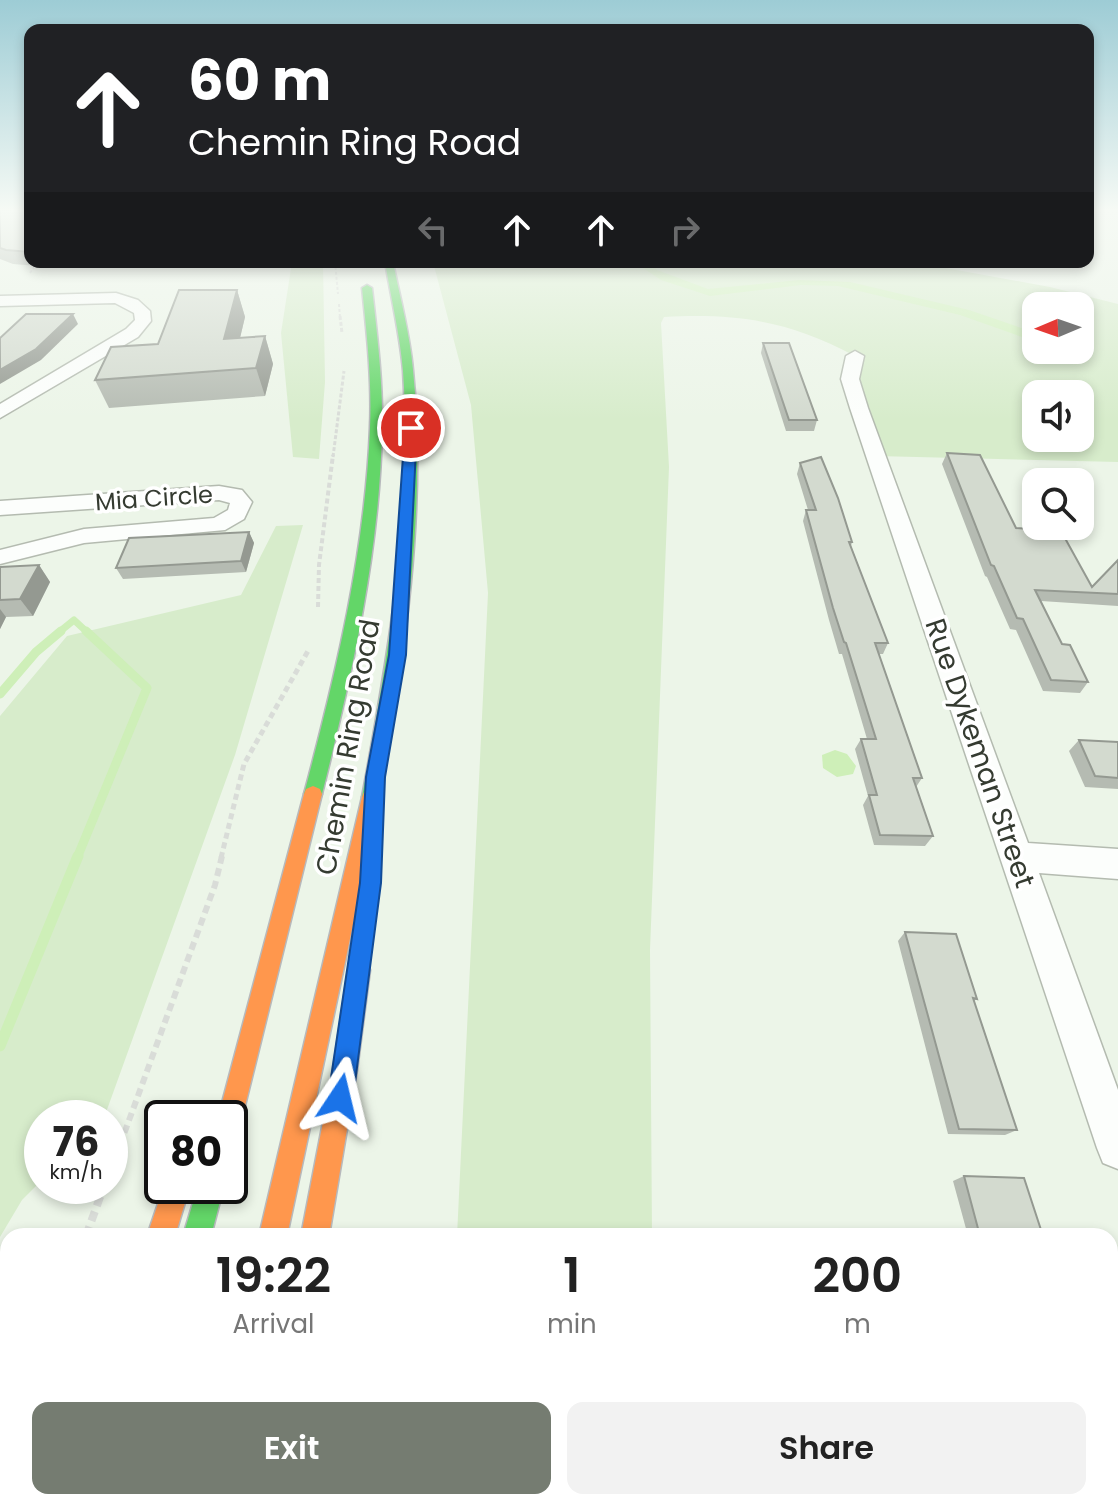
<!DOCTYPE html>
<html lang="en">
<head>
<meta charset="utf-8">
<style>
  :root { --surface:#fff; --page:#f2f2f2; --text:#222; --muted:#767676; --accent:#757c71 }
  body { margin:0; font-family:Poppins,sans-serif; background:var(--page); color:var(--text); height:100vh; display:flex; flex-direction:column; font-size:30px; white-space:nowrap }
  * { box-sizing:border-box; margin:0 }
  p { font-size:26px; color:var(--muted) }
  .icon { flex:none; width:44px; height:44px; fill:none; stroke:currentColor; stroke-width:2; stroke-linecap:round; stroke-linejoin:round }
  .map { position:relative; flex:1; overflow:hidden }
  .panel { position:absolute; left:0px; top:1228px; width:1118px; height:282px; display:flex; flex-direction:column; background:var(--surface); border-radius:24px 24px 0 0; box-shadow:0 4px 12px #0003 }
  .panel>* { flex:none }
  .guide { position:absolute; left:24px; top:24px; width:1070px; height:244px; border-radius:16px; box-shadow:0 4px 12px #0003; background:#202124; color:#fff; overflow:hidden }
  .needle { width:52px; rotate:268deg }
  .buttons { position:absolute; left:1022px; top:292px; display:grid; gap:16px }
  .buttons a { display:grid; place-items:center; width:72px; height:72px; border-radius:16px; background:var(--surface); box-shadow:0 4px 12px #0003; font-size:40px }
  .speed { position:absolute; left:24px; top:1100px; display:flex; gap:16px; font-size:40px; font-weight:700; text-align:center }
  .speed>* { display:grid; place-content:center; width:104px; height:104px; border-radius:50%; background:var(--surface); box-shadow:0 4px 12px #0003; line-height:1 }
  .speed small { font-size:20px; font-weight:400 }
  .speed .limit { border:4px solid #111; border-radius:12px; background:#fff; color:#111 }
  .pin { position:absolute; display:grid; place-items:center; width:68px; height:68px; color:#fff; margin:-34px; border:4px solid #fff; border-radius:50%; box-shadow:0 2px 8px #0007 }
  .me { position:absolute; width:88px; margin:-44px; rotate:10deg; stroke-linejoin:round; filter:drop-shadow(0 0 6px #0008) }
  .turn { display:flex; align-items:center; gap:28px; height:168px; padding:0 32px; font-size:36px }
  .turn .icon { width:104px; height:104px; stroke-width:2.5 }
  .turn b { display:block; font-size:56px; line-height:68px }
  .lanes { display:flex; align-items:center; height:76px; padding:0 32px; background:#0003; justify-content:center; gap:40px; direction:ltr }
  .lanes .off { opacity:.35 }
  .eta { display:flex; justify-content:space-evenly; align-items:center; height:136px; text-align:center }
  .eta b { font-size:48px; font-weight:600; line-height:56px }
  .cta { display:flex; gap:16px; margin-top:auto; padding:16px 32px }
  .cta a { flex:1; height:92px; border-radius:16px; background:var(--accent); color:#fff; font-size:32px; font-weight:600; line-height:92px; text-align:center }
  .cta a+a { background:var(--page); color:var(--text) }
  .map>svg:first-child { display:block }
</style>
</head>
<body>
<div class="map">
<svg width="1118" height="1509" viewBox="0 0 1118 1509">
  <rect width="100%" height="100%" fill="#ecf5e8"/>
  <g fill="#d7eccb" fill-rule="evenodd">
    <path d="M292 262H323L325 382 319 459 293 457 281 333Z"/>
    <path d="M433 262H913L1050 287 1118 304V462L876 456 859 408 855 356C789 321 738 313 664 317L661 323 669 467 650 950 652 1236H457L488 593 471 405ZM1036 306H1080V350H1036ZM1036 394H1080V438H1036Z"/>
    <path d="M303 525 235 755 104 1118H42V1180L22 1200 0 1237V716L67 636 241 595 276 526Z"/>
    <path d="M445 1502H654V1509H444Z"/>
  </g>
  <g fill="#ceefb8">
    <path d="M634 262H650L657 270 708 289 799 280 850 282 969 310 1036 333V342L960 315 838 286 801 285 710 296 661 280Z"/>
    <path d="M835 750 847 754 856 766 853 774 837 777 823 768 822 755Z"/>
  </g>
  <g fill="none" stroke-linecap="round" stroke-linejoin="round">
    <path stroke="#ceefb8" stroke-width="7" d="M58 633 74 620 88 633"/>
    <g stroke="#ceefb8" stroke-width="9">
      <path d="M0 694 36 652 61 631"/>
      <path d="M77 858 147 688 86 631"/>
    </g>
    <path stroke="#ceefb8" stroke-width="11" d="M0 1046 78 856"/>
    <g stroke="#b4bbb0" stroke-width="3">
      <g id="street">
        <path d="M116 293 138 300 150 311 151 321 138 337 0 418V404L126 329 135 320 134 313 115 303 0 306V296Z"/>
        <path d="M855 351 864 356 859 379 868 408 1028 843 1118 849V879L1039 873 1118 1090V1169L1103 1163 1097 1148 850 408 841 379 846 356Z"/>
        <path d="M219 486 242 490 252 502 244 519 225 530 84 543 0 564V550L84 529 214 518 228 510 230 503 219 500 0 515V501Z"/>
      </g>
    </g>
    <g stroke="#b7b9bc" stroke-width="3">
      <g id="fast">
        <path d="M385 262H393C400 298 410 334 413 370 427 511 404 659 380 797L378 802 371 805 364 802 362 797C388 657 413 514 403 371 400 335 391 298 385 262Z"/>
        <path d="M367 285 372 288C377 334 383 381 382 428 380 552 352 674 322 794L320 799 313 802 306 799 304 794C336 674 365 553 370 428 372 381 367 335 362 288Z"/>
        <path d="M198 1186H224L211 1236H183Z"/>
        <path d="M55 1502H87L85 1509H53Z"/>
        <path d="M107 1502H139L137 1509H105Z"/>
        <path d="M252 1502H284L282 1509H250Z"/>
      </g>
    </g>
    <g stroke="#b7b9bc" stroke-width="3">
      <g id="slow">
        <path d="M313 786 320 789 322 794 242 1118 239 1127 230 1130V1118H218L304 794 306 789Z"/>
        <path d="M371 789 378 792 380 797 287 1236H259L362 797 364 792Z"/>
        <path d="M359 959 367 962 370 970 357 1070 329 1236H301L333 1070 348 970 351 962Z"/>
        <path d="M164 1186H190L175 1236H147Z"/>
        <path d="M197 1502H229L228 1509H196Z"/>
      </g>
    </g>
    <g stroke="#d9dcd8" stroke-width="2" stroke-dasharray="3 2" stroke-linecap="butt">
      <path d="M335 262 338 294"/>
      <path d="M30 273 37 263"/>
      <path d="M339 304 340 318"/>
    </g>
    <g stroke="#d9dcd8" stroke-width="3" stroke-dasharray="4 2" stroke-linecap="butt">
      <path d="M340 316 342 333"/>
      <path d="M333 457 344 371"/>
    </g>
    <path stroke="#d9dcd8" stroke-width="4" stroke-dasharray="5 3" stroke-linecap="butt" d="M318 607 319 565 333 455"/>
    <path stroke="#d9dcd8" stroke-width="5" stroke-dasharray="6 4" stroke-linecap="butt" d="M221 858 244 764 308 651"/>
    <path stroke="#d9dcd8" stroke-width="6" stroke-dasharray="8 5" stroke-linecap="butt" d="M120 1145 215 885 222 856"/>
    <g stroke="#d9dcd8" stroke-width="8" stroke-dasharray="10 6" stroke-linecap="butt">
      <path d="M110 1171 120 1143"/>
      <path d="M86 1236 104 1186"/>
      <path d="M0 1459 8 1440"/>
    </g>
    <use href="#street" fill="#fcfefc" fill-rule="evenodd"/>
    <use href="#fast" fill="#63d668" fill-rule="evenodd"/>
    <use href="#slow" fill="#ff974d" fill-rule="evenodd"/>
  </g>
  <g fill="#b5bbb2">
    <path d="M0 208H30V262H44L38 266 13 264 0 259Z"/>
    <path d="M237 290 245 317 240 338 265 336 273 364 265 396 109 408 95 380 158 344Z"/>
    <path d="M763 343 817 420 814 431H786L761 353Z"/>
    <path d="M947 453 1016 528 1092 587 1118 560V606L1041 601 1062 644 1088 682 1080 693 1043 691 1016 630 1010 629 987 577 985 576 942 464Z"/>
    <path d="M800 463 852 542 851 546 888 643 883 654H879L922 778 916 787 933 836 925 846 874 845 863 805 868 796 855 749 861 739H867L842 654H839L829 620 803 521 806 510H808L797 474Z"/>
    <path d="M249 532 254 543 246 572 123 579 116 568Z"/>
    <path d="M39 565 50 582 33 616 6 617 0 629V567Z"/>
    <path d="M1079 740 1118 742V789L1085 787 1069 751Z"/>
    <path d="M905 932 977 999 974 1001 1017 1130 1005 1135 948 1134 898 941Z"/>
    <path d="M964 1176 1043 1236H968L953 1181Z"/>
  </g>
  <g fill="#949991">
    <path d="M237 290 245 317 233 367 224 339Z"/>
    <path d="M73 314 78 324 41 360 0 384V370Z"/>
    <path d="M265 336 273 364 265 396 256 368Z"/>
    <path d="M249 532 254 543 246 572 241 561Z"/>
    <path d="M39 565 50 582 33 616 20 599Z"/>
    <path d="M0 609 6 617 0 629Z"/>
  </g>
  <g fill="#d3dacf" stroke="#949991" stroke-width="2">
    <path d="M30 208V252L6 250 0 248V210Z"/>
    <path d="M179 290H237L224 339 265 336 256 368 95 380 111 347 158 344Z"/>
    <path d="M26 314H73L36 349 0 370V338Z"/>
    <path d="M763 343H789L817 420H789Z"/>
    <path d="M947 453 980 455 1016 528 1061 531 1092 587 1118 560V594L1035 590 1062 644 1070 645 1088 682 1051 680 1023 619 1017 618 994 566 991 565Z"/>
    <path d="M821 457 838 498 852 542H849L888 643H875L922 778H913L933 836 880 835 869 795H877L861 739H876L846 643 844 642 833 608 806 510H816L800 463Z"/>
    <path d="M249 532 241 561 116 568 129 538Z"/>
    <path d="M39 565 20 599 0 600V567Z"/>
    <path d="M1079 740 1118 742V778L1095 776Z"/>
    <path d="M905 932 956 934 977 999 973 998 1017 1130 959 1129Z"/>
    <path d="M964 1176 1024 1178 1043 1236H980Z"/>
    <path d="M1110 1453 1118 1478V1497H1110Z"/>
  </g>
  <linearGradient id="sky" x2="0" y2="1"><stop stop-color="#9dccd5"/><stop offset="0.5" stop-color="#f6faf5"/><stop offset="1" stop-color="#f6faf5" stop-opacity="0"/></linearGradient>
  <rect width="1118" height="420" fill="url(#sky)"/>
  <path fill="#1a73e8" stroke="#114b97" stroke-width="2" d="M411 425 417 428 406 655 385 777 381 883 353 1098 349 1106 340 1110 331 1106 328 1098 360 883 366 777 389 655 405 428Z"/>
  <g text-anchor="middle" dominant-baseline="central" stroke-width="7" stroke-linejoin="round" paint-order="stroke">
    <g font-size="24" fill="#353b31" stroke="#fff">
      <text transform="translate(154 498) rotate(-4)">Mia Circle</text>
    </g>
    <g font-size="28" fill="#353b31" stroke="#fff">
      <text transform="translate(348 747) rotate(-80)">Chemin Ring Road</text>
      <text transform="translate(980 753) rotate(71)">Rue Dykeman Street</text>
    </g>
  </g>
</svg>
<div class="buttons">
<a><svg class="needle" viewBox="-14 -14 28 28"><path d="M0-13l5 13h-10z" fill="#e53935"/><path d="M0 13l5-13h-10z" fill="#767676"/></svg></a>
<a><svg class="icon" aria-label="sound" viewBox="0 0 24 24"><path d="M4 9h4l5-4v14l-5-4H4zM17 9q2 3 0 6"/></svg></a>
<a><svg class="icon" aria-label="search" viewBox="0 0 24 24"><circle cx="10" cy="10" r="6"/><path d="M15 15l6 6"/></svg></a>
</div>
<div class="speed"><div>76<small>km/h</small></div><div class="limit">80</div></div>
<div class="pin" style="left:411px;top:428px;background:#d93025"><svg class="icon" aria-label="arrive" viewBox="0 0 24 24"><path d="M6 21V4h12l-3 4 3 4H6"/></svg></div>
<svg class="me" style="left:340px;top:1098px" viewBox="-20 -20 40 40"><path d="M0-17L14 15 0 8-14 15z" fill="#1a73e8" stroke="#fff" stroke-width="4"/></svg>
<div class="guide">
<div class="turn"><svg class="icon" aria-label="ahead" viewBox="0 0 24 24"><path d="M12 20V5M6 11l6-6 6 6"/></svg><div><b>60 m</b>Chemin Ring Road</div></div>
<div class="lanes"><svg class="icon off" aria-label="left" viewBox="0 0 24 24"><path d="M17 20v-9H6M10 6l-5 5 5 5"/></svg><svg class="icon" aria-label="ahead" viewBox="0 0 24 24"><path d="M12 20V5M6 11l6-6 6 6"/></svg><svg class="icon" aria-label="ahead" viewBox="0 0 24 24"><path d="M12 20V5M6 11l6-6 6 6"/></svg><svg class="icon off" aria-label="right" viewBox="0 0 24 24"><path d="M7 20v-9h11M14 6l5 5-5 5"/></svg></div>
</div>
<section class="panel">
<div class="eta">
<div><b>19:22</b><p>Arrival</p></div>
<div><b>1</b><p>min</p></div>
<div><b>200</b><p>m</p></div>
</div>
<div class="cta"><a>Exit</a><a>Share</a></div>
</section>
</div>
</body>
</html>
